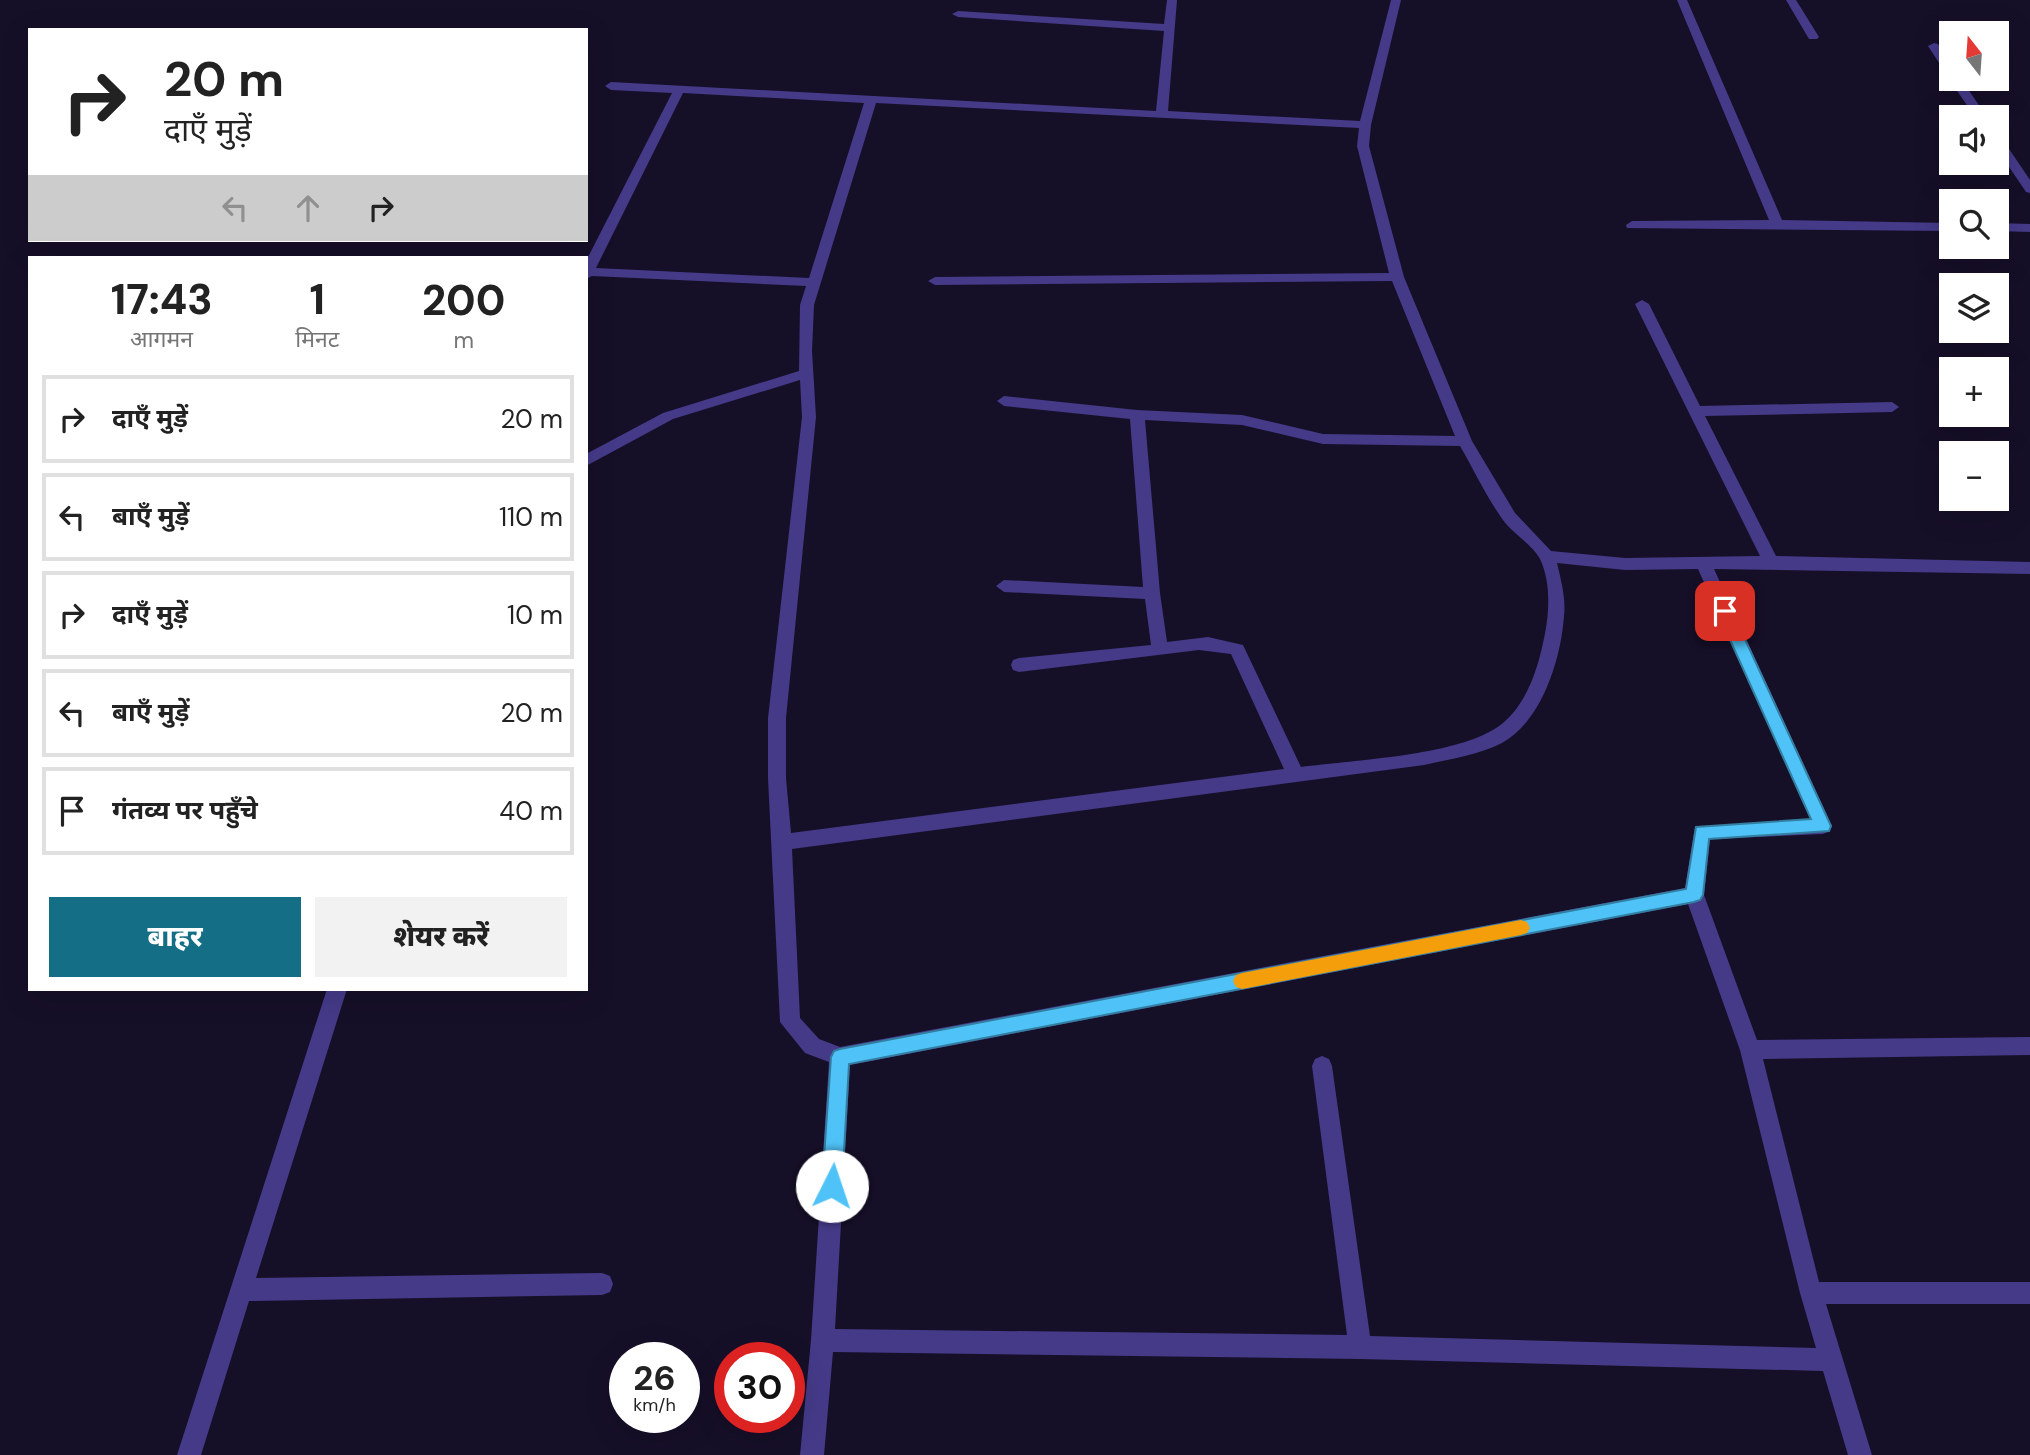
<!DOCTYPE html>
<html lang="hi">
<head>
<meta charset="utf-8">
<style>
  :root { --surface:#fff; --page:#f2f2f2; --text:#222; --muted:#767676; --line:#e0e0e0; --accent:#146e85 }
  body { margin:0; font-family:"DM Sans","Noto Sans Devanagari",sans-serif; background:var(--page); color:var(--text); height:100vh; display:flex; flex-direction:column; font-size:26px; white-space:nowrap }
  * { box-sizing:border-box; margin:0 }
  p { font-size:23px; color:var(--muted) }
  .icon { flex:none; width:38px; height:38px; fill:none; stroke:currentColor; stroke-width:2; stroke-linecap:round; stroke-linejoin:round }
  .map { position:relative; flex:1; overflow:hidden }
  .details { position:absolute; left:28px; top:256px; width:560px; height:735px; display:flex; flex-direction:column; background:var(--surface); border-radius:0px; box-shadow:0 7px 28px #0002 }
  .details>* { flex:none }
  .hud { position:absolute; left:28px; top:28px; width:560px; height:214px; border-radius:0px; box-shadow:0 7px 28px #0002; background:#fff; color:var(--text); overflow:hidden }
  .needle { width:46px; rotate:343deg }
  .fabs { position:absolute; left:1939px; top:21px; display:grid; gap:14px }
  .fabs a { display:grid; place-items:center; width:70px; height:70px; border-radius:0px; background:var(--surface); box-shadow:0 7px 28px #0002; font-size:35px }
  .speed { position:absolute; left:609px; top:1342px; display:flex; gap:14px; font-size:35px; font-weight:700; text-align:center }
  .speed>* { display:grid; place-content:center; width:91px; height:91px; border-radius:50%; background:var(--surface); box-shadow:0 7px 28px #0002; line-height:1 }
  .speed small { font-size:18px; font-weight:400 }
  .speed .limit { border:10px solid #d22; background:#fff; color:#111 }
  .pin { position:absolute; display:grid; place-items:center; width:60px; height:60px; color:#fff; margin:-30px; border-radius:14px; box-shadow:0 4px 10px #0006 }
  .me { position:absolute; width:77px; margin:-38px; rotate:4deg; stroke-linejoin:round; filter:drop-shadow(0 0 5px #0008) }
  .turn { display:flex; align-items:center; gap:24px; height:147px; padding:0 21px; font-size:32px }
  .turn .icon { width:91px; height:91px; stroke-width:2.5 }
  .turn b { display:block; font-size:49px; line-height:60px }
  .lanes { display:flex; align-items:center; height:66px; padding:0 21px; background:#0003; justify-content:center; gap:35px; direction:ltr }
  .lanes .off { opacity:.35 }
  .eta { display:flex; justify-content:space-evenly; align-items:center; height:119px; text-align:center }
  .eta b { font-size:42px; font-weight:800; line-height:49px }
  .primary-button { display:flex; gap:14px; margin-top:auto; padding:14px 21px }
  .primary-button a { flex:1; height:80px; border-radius:0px; background:var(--accent); color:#fff; font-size:28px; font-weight:800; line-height:80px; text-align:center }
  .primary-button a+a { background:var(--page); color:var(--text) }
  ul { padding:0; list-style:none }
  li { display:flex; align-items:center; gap:21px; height:88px; margin:0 14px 10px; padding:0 7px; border:4px solid var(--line); border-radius:0px }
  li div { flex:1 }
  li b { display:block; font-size:26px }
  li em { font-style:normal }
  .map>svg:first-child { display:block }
</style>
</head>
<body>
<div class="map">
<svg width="2030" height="1455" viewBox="0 0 2030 1455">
  <rect width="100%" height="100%" fill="#160f28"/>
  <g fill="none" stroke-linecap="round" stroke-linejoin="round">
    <g fill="#453a88" fill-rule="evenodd">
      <path d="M1167 0H1177L1168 111 1360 121 1391 0H1401L1371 125 1369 146 1404 277 1472 441 1515 513 1551 551 1625 558 1760 556 1635 304 1642 300 1649 304 1700 406 1892 402 1899 407 1892 412 1705 416 1776 556 2030 562V574L1714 569 1832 826 1830 831 1823 834 1710 839 1704 895 1757 1040 2030 1037V1055L1763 1059 1819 1282H2030V1304H1826L1872 1455H1848L1823 1371 1360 1359 833 1352 824 1455H800L811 1340 829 1062 805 1053 780 1022 768 778V718L802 417 800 380 673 419 586 466V454L663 413 799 371 800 305 806 286 592 276 586 279V261L672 93 611 90 605 86 611 82 1156 111 1164 31 958 17 952 14 958 11 1164 24ZM683 93 864 103 809 278 596 268ZM876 103 1359 128 1357 146 1389 273 935 277 928 281 935 285 1392 281 1455 436 1323 434 1242 415 1137 410 1004 396 997 401 1004 406 1130 419 1143 587 1004 580 996 586 1004 592 1145 599 1151 645 1019 658 1013 660 1011 665 1013 670 1019 672 1199 650 1231 654 1284 769 791 833 786 778V718L816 417 812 351 814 305ZM1145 420 1242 425 1323 444 1460 446C1474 470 1487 498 1503 520 1513 534 1532 544 1540 559 1552 584 1549 618 1543 643 1537 671 1526 704 1503 723 1464 756 1352 760 1301 767L1243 645 1208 637 1167 642 1160 593ZM1557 563 1625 570 1698 569 1811 819 1695 827 1685 888 840 1047 819 1039 800 1018 792 849 1424 765C1450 759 1478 755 1502 743 1542 721 1561 659 1564 616 1566 598 1561 580 1557 563ZM1688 904 1740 1050 1800 1293 1816 1348 1370 1336 1332 1066 1329 1059 1322 1056 1315 1059 1312 1066 1347 1335 835 1329 850 1065Z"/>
      <path d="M1677 0H1687L1782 220 1951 223V231L1627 228 1626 225 1632 221 1769 220Z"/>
      <path d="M1786 0H1796L1819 37 1817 39H1809Z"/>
      <path d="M1934 43 1938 44 1951 64V76L1947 75 1928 46Z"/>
      <path d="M1951 77 1961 79 1987 117H1975L1949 79Z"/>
      <path d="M1997 136 2001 137 2030 180V193L2026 192 1997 149Z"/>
      <path d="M1997 223 2030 224V232L1997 231Z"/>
      <path d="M327 989H347L256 1278 602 1273 610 1276 613 1284 610 1292 602 1295 249 1301 201 1455H177Z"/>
    </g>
  </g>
  <path fill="#4fc3f7" stroke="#337fa1" stroke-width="2" d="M1725 605 1732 611 1831 826 1829 831 1709 839 1703 895 1700 900 1694 902 849 1064 842 1186 839 1193 832 1196 825 1193 822 1186 831 1057 834 1051 840 1049 1686 889 1696 827 1811 819 1717 611Z"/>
  <path fill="#f59e0b" d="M1521 920 1527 922 1530 928 1527 933 1521 935 1242 989 1236 987 1233 981 1236 975 1242 973Z"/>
</svg>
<div class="fabs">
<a><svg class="needle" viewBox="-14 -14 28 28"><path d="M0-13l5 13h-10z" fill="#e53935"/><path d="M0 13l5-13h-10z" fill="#767676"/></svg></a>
<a><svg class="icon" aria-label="sound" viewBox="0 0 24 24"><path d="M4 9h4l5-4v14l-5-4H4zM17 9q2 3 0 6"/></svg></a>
<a><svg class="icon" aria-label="search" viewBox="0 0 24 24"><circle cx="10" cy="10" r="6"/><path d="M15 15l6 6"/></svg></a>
<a><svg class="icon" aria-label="layers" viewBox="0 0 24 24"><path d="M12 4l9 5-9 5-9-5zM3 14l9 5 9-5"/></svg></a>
<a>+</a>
<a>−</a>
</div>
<div class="speed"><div>26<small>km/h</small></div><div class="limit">30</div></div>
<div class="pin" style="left:1725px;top:611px;background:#d93025"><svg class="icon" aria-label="arrive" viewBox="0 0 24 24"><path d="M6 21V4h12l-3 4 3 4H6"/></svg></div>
<svg class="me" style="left:832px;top:1186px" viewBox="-20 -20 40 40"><circle r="19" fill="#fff"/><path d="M0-13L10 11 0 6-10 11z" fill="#4fc3f7"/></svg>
<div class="hud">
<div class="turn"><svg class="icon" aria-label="right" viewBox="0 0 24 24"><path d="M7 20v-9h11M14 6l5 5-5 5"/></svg><div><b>20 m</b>दाएँ मुड़ें</div></div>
<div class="lanes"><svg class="icon off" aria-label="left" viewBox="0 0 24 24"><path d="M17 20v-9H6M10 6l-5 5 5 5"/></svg><svg class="icon off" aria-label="ahead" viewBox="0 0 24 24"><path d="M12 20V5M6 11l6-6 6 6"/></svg><svg class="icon" aria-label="right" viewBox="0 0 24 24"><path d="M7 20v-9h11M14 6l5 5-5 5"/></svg></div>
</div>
<section class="details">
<div class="eta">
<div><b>17:43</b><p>आगमन</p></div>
<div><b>1</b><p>मिनट</p></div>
<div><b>200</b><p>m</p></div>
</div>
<ul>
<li><svg class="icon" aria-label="right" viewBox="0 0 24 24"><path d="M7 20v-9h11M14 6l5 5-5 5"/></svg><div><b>दाएँ मुड़ें</b></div><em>20 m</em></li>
<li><svg class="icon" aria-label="left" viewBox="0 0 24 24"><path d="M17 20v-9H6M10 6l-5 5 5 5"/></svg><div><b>बाएँ मुड़ें</b></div><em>110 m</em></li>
<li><svg class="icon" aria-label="right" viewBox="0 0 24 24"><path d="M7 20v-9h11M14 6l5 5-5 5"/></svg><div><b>दाएँ मुड़ें</b></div><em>10 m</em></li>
<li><svg class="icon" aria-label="left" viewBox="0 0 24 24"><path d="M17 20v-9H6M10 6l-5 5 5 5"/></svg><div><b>बाएँ मुड़ें</b></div><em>20 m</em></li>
<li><svg class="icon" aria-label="arrive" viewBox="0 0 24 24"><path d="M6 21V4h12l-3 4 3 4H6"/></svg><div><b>गंतव्य पर पहुँचे</b></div><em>40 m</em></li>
</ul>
<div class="primary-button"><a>बाहर</a><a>शेयर करें</a></div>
</section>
</div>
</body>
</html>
